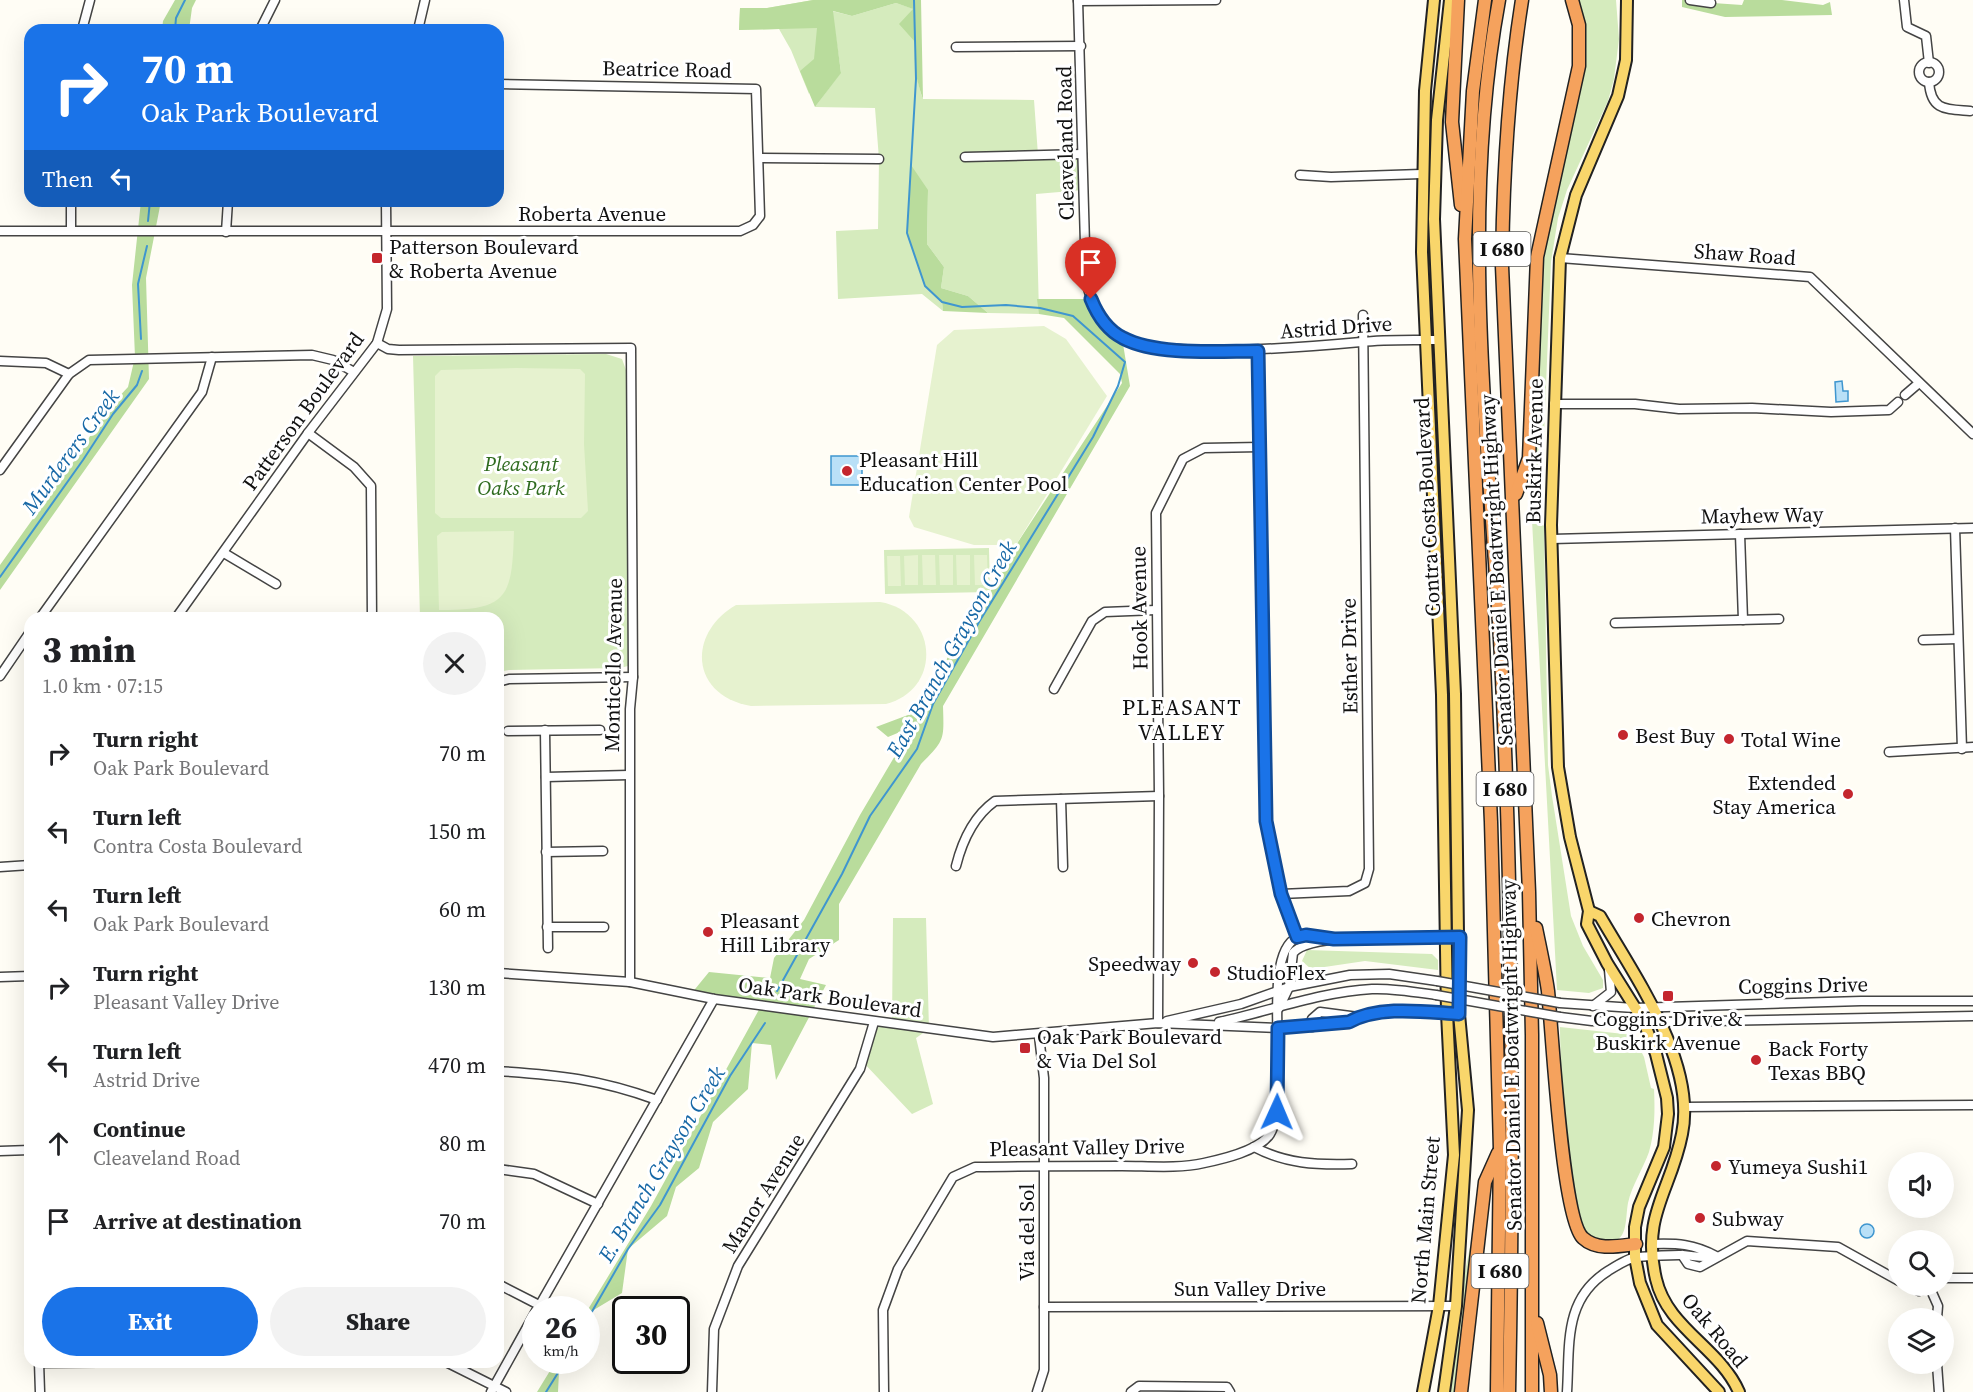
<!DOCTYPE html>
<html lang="en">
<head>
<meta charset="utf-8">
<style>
  :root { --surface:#fff; --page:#f2f2f2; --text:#202124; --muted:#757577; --accent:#1a73e8 }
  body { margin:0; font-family:"Source Serif 4",serif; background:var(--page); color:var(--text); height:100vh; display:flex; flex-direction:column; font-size:22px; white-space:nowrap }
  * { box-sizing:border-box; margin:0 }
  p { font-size:20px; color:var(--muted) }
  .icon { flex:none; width:33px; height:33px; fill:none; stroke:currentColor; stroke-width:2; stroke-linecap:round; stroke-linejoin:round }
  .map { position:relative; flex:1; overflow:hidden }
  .side { position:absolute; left:24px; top:612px; width:480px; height:756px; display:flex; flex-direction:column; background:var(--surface); border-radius:18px; box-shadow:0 6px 24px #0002 }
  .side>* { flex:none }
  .hud { position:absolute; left:24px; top:24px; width:480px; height:183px; border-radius:18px; box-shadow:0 6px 24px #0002; background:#1a73e8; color:#fff; overflow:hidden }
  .fabs { position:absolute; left:1888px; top:1152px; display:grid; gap:12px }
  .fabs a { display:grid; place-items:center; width:66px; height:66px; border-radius:50%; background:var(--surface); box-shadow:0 6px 24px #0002; font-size:30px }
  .speed { position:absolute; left:522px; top:1296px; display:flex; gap:12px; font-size:30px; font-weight:700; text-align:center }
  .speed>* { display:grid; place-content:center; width:78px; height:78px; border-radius:50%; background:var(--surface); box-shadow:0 6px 24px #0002; line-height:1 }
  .speed small { font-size:15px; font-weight:400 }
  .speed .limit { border:3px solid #111; border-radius:9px; background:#fff; color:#111 }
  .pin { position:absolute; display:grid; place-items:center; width:51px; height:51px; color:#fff; margin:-62px -26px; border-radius:50% 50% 50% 0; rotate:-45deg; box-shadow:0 0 6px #0007 }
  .pin .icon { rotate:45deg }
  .me { position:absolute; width:66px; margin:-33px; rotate:1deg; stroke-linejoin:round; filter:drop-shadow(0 0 4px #0008) }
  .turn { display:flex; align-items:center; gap:21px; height:126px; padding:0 18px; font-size:27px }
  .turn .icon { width:78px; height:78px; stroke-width:2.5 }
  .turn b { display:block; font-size:42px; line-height:51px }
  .then { display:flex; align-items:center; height:57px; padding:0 18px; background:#0003; gap:12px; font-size:22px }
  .round { display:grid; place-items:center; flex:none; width:63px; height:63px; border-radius:32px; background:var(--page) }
  .overview { display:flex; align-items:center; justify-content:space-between; height:102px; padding:0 18px }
  h1 { font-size:36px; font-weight:800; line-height:45px }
  .cta { display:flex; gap:12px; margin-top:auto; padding:12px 18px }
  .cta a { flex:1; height:69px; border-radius:36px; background:var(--accent); color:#fff; font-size:24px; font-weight:800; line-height:69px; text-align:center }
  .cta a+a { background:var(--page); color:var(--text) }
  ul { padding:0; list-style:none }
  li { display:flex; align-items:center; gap:18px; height:78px; padding:0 18px }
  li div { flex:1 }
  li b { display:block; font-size:22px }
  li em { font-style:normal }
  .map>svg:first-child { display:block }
</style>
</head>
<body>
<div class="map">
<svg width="1973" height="1392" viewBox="0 0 1973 1392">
  <rect width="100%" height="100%" fill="#fffdf5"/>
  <g fill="#d5ebbd">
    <path d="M813 0H825L809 94 791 50 779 29 739 30 740 8H767Z"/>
    <path d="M1572 0H1616L1619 39 1614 79 1608 101 1567 190 1558 218 1551 262 1543 460C1537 478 1529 513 1544 526L1548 765 1552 796 1571 916 1583 946 1603 980V988L1589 993 1557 990 1529 464 1534 281 1579 66Z"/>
    <path d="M896 3 914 9C916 40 912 69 923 99L1034 100 1038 155 1082 154 1083 190 1036 194 1039 314 988 313 968 296 941 288 944 267 927 244 928 190 917 262 925 286 942 302 943 311 922 294 838 299 836 231 878 229 879 159 875 108 815 107 841 72 832 11 852 16Z"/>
    <path d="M606 354 622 359 626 370 628 666 620 668 509 670 498 672V618H420L413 356Z"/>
    <path d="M989 548 990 592 885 594 884 550Z"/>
    <path d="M893 918H926L929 1029 916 1038 933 1104 912 1114 862 1061 874 1022 892 1024Z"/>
    <path d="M1307 950 1432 954 1438 960V970L1365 961 1311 969 1302 961Z"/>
    <path d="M1560 1027 1633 1035 1644 1057 1651 1088 1654 1089C1655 1110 1655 1131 1649 1152 1643 1169 1632 1185 1628 1203 1625 1218 1629 1247 1604 1240 1598 1238 1591 1237 1587 1233 1567 1214 1560 1059 1560 1027Z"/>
    <path d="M1470 1247 1471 1295 1461 1392H1446L1458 1306Z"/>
  </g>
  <g fill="#b9dc9c">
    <path d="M175 0H196L192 8 189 30H162L163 21Z"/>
    <path d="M813 0H921L923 99C916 79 913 64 916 43L899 24 913 9 896 3 852 16 833 11 841 73 815 107 800 71 814 59 817 28 739 30 740 8H767Z"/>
    <path d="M1682 0H1712L1713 3 1742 5 1744 0H1782L1823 5 1830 2 1832 15 1725 17 1682 7Z"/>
    <path d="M911 165 928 190 927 244 944 267 941 288 968 296 988 313 943 311 942 302 925 286 907 233Z"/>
    <path d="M141 201H161L146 278 149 379 0 590V565L84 447 101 416 128 387 135 357 132 285Z"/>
    <path d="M1037 299H1091L1096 313 1122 338 1130 386 943 706C944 740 945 740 921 764L839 904V940L809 959 800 979 826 985 776 1080 771 1045 752 1043 748 1089 713 1122 699 1168 676 1187 667 1216 628 1249 622 1293 592 1311 587 1322V1311L651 1206 761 1006 691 994 709 972 770 978 774 958 804 920 860 815 912 727 888 737 876 727 916 712 941 690 944 665 970 610 990 592 1016 545 1122 383 1120 374 1064 318 1039 314Z"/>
    <path d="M556 1361H566L559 1372 558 1392H537Z"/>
  </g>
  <g fill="#e6f2cf">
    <path d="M1044 326 1066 339 1107 396 1016 545H974L914 527 909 517 937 345 954 330Z"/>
    <path d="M516 368 580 369 585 374 584 444 588 511 581 518H441L435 513V376L441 370Z"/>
    <path d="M514 531C512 598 508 610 439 610L437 536 442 532Z"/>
    <path d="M918 555V585H905L904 556Z"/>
    <path d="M922 555H935L936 585H923Z"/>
    <path d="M939 555H953V585H940Z"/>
    <path d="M956 555H970V585H957Z"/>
    <path d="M974 555H987L988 585H975Z"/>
    <path d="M887 556H900L901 586H888Z"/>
    <path d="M880 602C937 611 944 689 886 704L751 706C691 696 686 634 736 605Z"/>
  </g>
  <g fill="#b9e0f7" stroke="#3f96cf" stroke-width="1.5">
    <path d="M1842 381 1843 391H1848V401L1836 402 1835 382Z"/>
    <rect x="831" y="456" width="31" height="29"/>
    <circle cx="1867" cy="1231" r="7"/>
  </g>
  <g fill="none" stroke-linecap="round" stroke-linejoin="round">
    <g stroke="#3f96cf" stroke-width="2">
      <path d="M175 30 176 18 185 0"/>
      <path d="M148 221 150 201"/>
      <path d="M141 339 138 284 147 246"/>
      <path d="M0 577 83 460 113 414 137 385 142 371"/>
      <path d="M777 991 842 874 870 816 917 749 933 704 979 622 1093 437 1118 386 1125 362 1073 316 1040 308 1006 305 962 307 942 302 925 286 907 233 916 79 914 0"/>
      <path d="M586 1322 628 1249 660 1205 730 1076 765 1023"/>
      <path d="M546 1392 566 1360"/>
    </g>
    <g stroke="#444" stroke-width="11">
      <g id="minor">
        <path d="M1078 0 1086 279C1090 302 1101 328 1124 339 1147 349 1176 349 1201 350 1255 351 1307 347 1361 342 1387 339 1414 340 1439 340"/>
        <path d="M1690 0 1711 3"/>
        <path d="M1904 0 1907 27 1926 36 1929 63"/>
        <path d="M1078 1 1216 0"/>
        <path d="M82 30 90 0"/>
        <path d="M260 30 275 0"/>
        <path d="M418 30 425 0"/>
        <path d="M956 47 1081 46"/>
        <circle cx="1929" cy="72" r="10"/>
        <path d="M1929 82C1931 111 1946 109 1970 111"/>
        <path d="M965 157 1082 154"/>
        <path d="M760 158 879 159"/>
        <path d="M1300 175 1331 177 1421 174"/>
        <path d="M71 201V230"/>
        <path d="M0 231H740L753 225 760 216 756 89 498 84"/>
        <path d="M226 232 228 201"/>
        <path d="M1560 258 1810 277 1973 434"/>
        <path d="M377 343 388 349 399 350 631 348 633 677 630 709V982"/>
        <path d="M1258 351 1266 821 1281 894 1297 937"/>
        <path d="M0 361 46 363 69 374"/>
        <path d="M1905 395 1919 383"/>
        <path d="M1554 404H1635L1679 409 1752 408 1831 412 1889 410 1898 402"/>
        <path d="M308 433 354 467 371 486 372 618"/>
        <path d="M0 470 69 374 89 360 312 355 333 360 354 372"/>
        <path d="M1955 528 1962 749"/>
        <path d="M1740 534 1743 620"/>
        <path d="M1552 539 1973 528"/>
        <path d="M224 553 276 584"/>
        <path d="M40 618 202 392 212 357"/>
        <path d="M176 618 308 433 377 343 387 309 386 201"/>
        <path d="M1615 623 1779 619"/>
        <path d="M1923 640 1958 639"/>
        <path d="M0 676 30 632"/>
        <path d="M498 682 509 679 633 677"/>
        <path d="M1054 689 1092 621 1105 612 1156 610"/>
        <path d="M545 730 548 948"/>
        <path d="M508 731 600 730"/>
        <path d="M1889 752 1973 747"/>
        <path d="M546 777 629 775"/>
        <path d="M1061 799 1063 867"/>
        <path d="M546 852 603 851"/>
        <path d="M956 866C962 842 974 816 995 801L1159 796"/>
        <path d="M0 867 30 865"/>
        <path d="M1281 894 1349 891 1365 883 1369 869 1363 315"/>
        <path d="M547 927H604"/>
        <path d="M498 973 630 982 714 999 993 1037 1158 1023 1278 1028 1349 1022C1380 1005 1425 1012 1459 1014"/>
        <path d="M0 977 30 976"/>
        <path d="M1560 1003 1634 1008 1861 1001H1973"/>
        <path d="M1593 1006 1611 992 1609 970"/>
        <path d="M1279 1008 1289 987 1293 953C1310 931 1419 938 1450 937"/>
        <path d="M1560 1017 1592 1021 1661 1022 1973 1016"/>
        <path d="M1167 1021 1241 1004 1289 987 1350 975 1389 974 1437 981"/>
        <path d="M1219 1022C1270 1011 1320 992 1372 989 1393 988 1415 992 1436 995"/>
        <path d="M1158 1023 1159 796 1156 513 1183 459 1204 448 1261 447"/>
        <path d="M1312 1027V1019L1320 1012 1358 1017"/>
        <path d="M498 1071C559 1075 599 1079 657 1100"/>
        <path d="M1684 1107 1973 1105"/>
        <path d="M1254 1147C1286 1164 1316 1165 1352 1164"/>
        <path d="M0 1151 30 1150"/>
        <path d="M498 1169 534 1174 598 1204"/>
        <path d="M1682 1255 1688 1264 1700 1267 1747 1241 1838 1247 1899 1281"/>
        <path d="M1944 1278H1973"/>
        <path d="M498 1284 539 1305"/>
        <path d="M1908 1286 1919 1291 1930 1288"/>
        <path d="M1933 1286 1930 1288 1938 1306 1937 1318"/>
        <path d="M1044 1307 1456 1306"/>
        <path d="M537 1310 714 999"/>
        <path d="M39 1362 40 1392"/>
        <path d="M446 1362 506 1392"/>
        <path d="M39 1363 157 1362"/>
        <path d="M1937 1364 1939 1392"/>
        <path d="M491 1392 536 1311"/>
        <path d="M712 1392 714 1329 738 1266 860 1069 874 1022"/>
        <path d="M884 1392 883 1310 898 1269 953 1177 975 1167C1024 1166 1073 1166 1122 1166 1148 1166 1178 1169 1204 1163 1223 1159 1259 1151 1270 1134 1293 1096 1257 954 1298 937 1309 932 1323 937 1334 939"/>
        <path d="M1037 1392 1044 1370V1078L1039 1036"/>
        <path d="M1131 1392 1139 1386 1227 1387 1230 1392"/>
        <path d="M1567 1392C1570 1345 1563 1299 1608 1271 1616 1266 1628 1258 1637 1257 1651 1256 1666 1255 1679 1255 1693 1255 1701 1259 1716 1256 1694 1244 1677 1243 1652 1244"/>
      </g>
    </g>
    <g stroke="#222" stroke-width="14">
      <g id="major">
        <path d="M1627 0 1626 60 1618 96 1576 195 1560 258 1551 525 1558 767 1570 837 1589 911 1587 924 1607 963 1644 1022 1656 1054 1667 1098 1668 1114 1664 1147 1639 1207 1635 1227V1257L1640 1283 1657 1325 1719 1392"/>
        <path d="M1589 911 1600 916C1634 975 1697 1063 1682 1134 1671 1191 1641 1215 1656 1279 1667 1328 1720 1348 1739 1392"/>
        <path d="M1423 1392 1439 1306 1454 1155 1447 1013 1442 695 1422 252 1425 91 1434 0"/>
        <path d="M1444 1392 1456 1306 1468 1110 1459 1014 1455 694 1434 219 1437 120 1450 0"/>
      </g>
    </g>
    <g stroke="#222" stroke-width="15">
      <g id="highway">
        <path d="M1458 0 1452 122 1461 205"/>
        <path d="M1485 0 1473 91 1465 239 1491 822 1500 1149 1497 1392"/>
        <path d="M1499 0C1459 217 1489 438 1501 657 1513 901 1514 1147 1509 1392"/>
        <path d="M1522 0C1508 88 1503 177 1502 266L1529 892 1532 1035V1392"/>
        <path d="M1516 494 1529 458 1537 257 1579 66V25L1572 0"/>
        <path d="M1536 928C1540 948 1545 970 1548 991 1552 1029 1562 1220 1583 1238 1597 1251 1619 1246 1636 1244"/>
        <path d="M1537 1323 1550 1375 1551 1392"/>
        <path d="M1461 1392 1485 1182 1498 1153"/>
      </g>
    </g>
    <use href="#minor" stroke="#fff" stroke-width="8"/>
    <use href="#major" stroke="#f9d66b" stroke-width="10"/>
    <use href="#highway" stroke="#f5a25d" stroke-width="12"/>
    <g stroke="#444" stroke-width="11" stroke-linecap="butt">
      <g id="minor-bridge">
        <path d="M1437 981 1560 1003"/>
        <path d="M1436 995 1560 1017"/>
      </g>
    </g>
    <use href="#minor-bridge" stroke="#fff" stroke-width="8"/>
  </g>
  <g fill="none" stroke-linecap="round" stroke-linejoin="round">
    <g stroke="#114b97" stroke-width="15">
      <path id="route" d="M1091 299C1097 314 1107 330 1123 338 1157 356 1219 351 1258 351L1266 821 1281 894 1297 937 1306 935 1334 939 1460 937 1459 1014C1425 1012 1380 1005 1349 1022L1278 1028 1277 1112"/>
    </g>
    <use href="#route" stroke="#1a73e8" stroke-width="10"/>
  </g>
  <g fill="#c4262e" stroke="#fff" stroke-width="2">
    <rect x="371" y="252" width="12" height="12" rx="3"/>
    <circle cx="847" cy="471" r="6"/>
    <circle cx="1623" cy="735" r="6"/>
    <circle cx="1729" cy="739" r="6"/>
    <circle cx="1848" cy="794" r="6"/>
    <circle cx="1639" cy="918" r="6"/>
    <circle cx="708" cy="932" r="6"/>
    <circle cx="1193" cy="963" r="6"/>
    <circle cx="1215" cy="972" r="6"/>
    <rect x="1662" y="990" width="12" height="12" rx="3"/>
    <rect x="1019" y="1042" width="12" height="12" rx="3"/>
    <circle cx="1756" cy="1060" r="6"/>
    <circle cx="1716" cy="1166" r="6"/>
    <circle cx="1700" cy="1218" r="6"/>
  </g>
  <g text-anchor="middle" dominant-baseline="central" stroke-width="6" stroke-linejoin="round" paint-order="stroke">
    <g fill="#fff" stroke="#585858" stroke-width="1.5">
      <rect x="1473.5" y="232" width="57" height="34" rx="4.5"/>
      <rect x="1476.5" y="772" width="57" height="34" rx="4.5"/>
      <rect x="1471.5" y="1254" width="57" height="34" rx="4.5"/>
    </g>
    <g font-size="20" font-weight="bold" fill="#111">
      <text x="1502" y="249">I 680</text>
      <text x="1505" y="789">I 680</text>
      <text x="1500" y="1271">I 680</text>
    </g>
    <g font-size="21" fill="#111" stroke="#fff">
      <text transform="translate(667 69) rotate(1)">Beatrice Road</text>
      <text transform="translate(1065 143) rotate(-91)">Cleaveland Road</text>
      <text x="592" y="213">Roberta Avenue</text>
      <text transform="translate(1745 254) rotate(4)">Shaw Road</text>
      <text transform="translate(1336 327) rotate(-4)">Astrid Drive</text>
      <text transform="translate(303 411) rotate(-54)">Patterson Boulevard</text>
      <text transform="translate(1534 451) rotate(-89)">Buskirk Avenue</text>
      <text transform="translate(1427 507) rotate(-93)">Contra Costa Boulevard</text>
      <text transform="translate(1762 515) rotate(-1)">Mayhew Way</text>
      <text transform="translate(1496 570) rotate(-93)">Senator Daniel E Boatwright Highway</text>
      <text transform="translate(1139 608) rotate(-91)">Hook Avenue</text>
      <text transform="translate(1349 656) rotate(-91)">Esther Drive</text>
      <text transform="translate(613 665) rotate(-89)">Monticello Avenue</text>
      <text transform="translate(1803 985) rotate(-1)">Coggins Drive</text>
      <text transform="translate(830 997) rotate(8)">Oak Park Boulevard</text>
      <text transform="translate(1511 1055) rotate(-91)">Senator Daniel E Boatwright Highway</text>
      <text transform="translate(1087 1147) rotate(-1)">Pleasant Valley Drive</text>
      <text transform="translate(763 1193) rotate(-58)">Manor Avenue</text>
      <text transform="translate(1425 1220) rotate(-85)">North Main Street</text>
      <text transform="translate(1026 1232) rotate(-90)">Via del Sol</text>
      <text x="1250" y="1288">Sun Valley Drive</text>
      <text transform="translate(1715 1330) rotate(50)">Oak Road</text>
    </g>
    <g font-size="21" fill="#111" stroke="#fff" text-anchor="start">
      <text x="389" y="246">Patterson Boulevard<tspan x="389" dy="24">&amp; Roberta Avenue</tspan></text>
      <text x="859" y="459">Pleasant Hill<tspan x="859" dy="24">Education Center Pool</tspan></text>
      <text x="1635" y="735">Best Buy</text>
      <text x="1741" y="739">Total Wine</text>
      <text x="1836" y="782" text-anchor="end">Extended<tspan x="1836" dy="24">Stay America</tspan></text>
      <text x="1651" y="918">Chevron</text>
      <text x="720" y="920">Pleasant<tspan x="720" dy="24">Hill Library</tspan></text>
      <text x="1181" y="963" text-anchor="end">Speedway</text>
      <text x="1227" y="972">StudioFlex</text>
      <text x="1668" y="1018" text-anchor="middle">Coggins Drive &amp;<tspan x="1668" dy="24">Buskirk Avenue</tspan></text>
      <text x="1037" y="1036">Oak Park Boulevard<tspan x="1037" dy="24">&amp; Via Del Sol</tspan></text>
      <text x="1768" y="1048">Back Forty<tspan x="1768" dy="24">Texas BBQ</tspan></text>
      <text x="1728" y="1166">Yumeya Sushi1</text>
      <text x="1712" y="1218">Subway</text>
    </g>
    <g font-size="21" font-style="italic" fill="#2f6b1f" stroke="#fff">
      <text x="521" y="463">Pleasant<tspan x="521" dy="24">Oaks Park</tspan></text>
    </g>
    <g font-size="22" font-style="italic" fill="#1768a6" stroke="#fff">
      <text transform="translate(70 451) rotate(-54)">Murderers Creek</text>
      <text transform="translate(951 649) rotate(-61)">East Branch Grayson Creek</text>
      <text transform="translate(661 1164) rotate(-59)">E. Branch Grayson Creek</text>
    </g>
    <g font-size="22" letter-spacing="1.5" fill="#111" stroke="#fff">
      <text x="1182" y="707">PLEASANT<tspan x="1182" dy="25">VALLEY</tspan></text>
    </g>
  </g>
</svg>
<div class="fabs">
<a><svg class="icon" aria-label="sound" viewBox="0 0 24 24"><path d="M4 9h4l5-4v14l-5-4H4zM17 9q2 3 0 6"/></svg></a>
<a><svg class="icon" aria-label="search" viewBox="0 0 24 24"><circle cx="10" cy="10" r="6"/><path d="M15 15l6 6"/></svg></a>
<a><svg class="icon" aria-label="layers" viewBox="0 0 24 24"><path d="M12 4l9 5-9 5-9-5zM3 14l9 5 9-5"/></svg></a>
</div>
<div class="speed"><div>26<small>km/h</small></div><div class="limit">30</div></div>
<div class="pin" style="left:1091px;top:299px;background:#d93025"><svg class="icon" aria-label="arrive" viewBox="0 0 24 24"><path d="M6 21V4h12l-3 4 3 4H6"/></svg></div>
<svg class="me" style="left:1277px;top:1112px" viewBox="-20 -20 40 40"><path d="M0-17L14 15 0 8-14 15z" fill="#1a73e8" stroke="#fff" stroke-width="4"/></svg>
<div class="hud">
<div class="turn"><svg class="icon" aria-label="right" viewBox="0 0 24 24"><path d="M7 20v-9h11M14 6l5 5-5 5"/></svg><div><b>70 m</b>Oak Park Boulevard</div></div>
<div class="then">Then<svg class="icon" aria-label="left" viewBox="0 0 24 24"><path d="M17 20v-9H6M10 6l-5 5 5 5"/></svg></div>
</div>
<section class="side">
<div class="overview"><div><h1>3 min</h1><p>1.0 km · 07:15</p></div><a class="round"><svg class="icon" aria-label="close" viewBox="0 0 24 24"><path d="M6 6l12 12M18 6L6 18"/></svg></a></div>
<ul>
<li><svg class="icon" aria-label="right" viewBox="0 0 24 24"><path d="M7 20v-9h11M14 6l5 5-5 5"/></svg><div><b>Turn right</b><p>Oak Park Boulevard</p></div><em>70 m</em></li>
<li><svg class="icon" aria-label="left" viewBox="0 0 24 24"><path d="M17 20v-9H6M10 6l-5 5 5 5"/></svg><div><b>Turn left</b><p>Contra Costa Boulevard</p></div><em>150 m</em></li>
<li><svg class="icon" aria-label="left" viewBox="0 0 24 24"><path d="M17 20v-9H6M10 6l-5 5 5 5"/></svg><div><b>Turn left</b><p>Oak Park Boulevard</p></div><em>60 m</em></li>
<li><svg class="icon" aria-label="right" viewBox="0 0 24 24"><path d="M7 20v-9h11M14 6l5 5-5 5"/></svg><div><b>Turn right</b><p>Pleasant Valley Drive</p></div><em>130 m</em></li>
<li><svg class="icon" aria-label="left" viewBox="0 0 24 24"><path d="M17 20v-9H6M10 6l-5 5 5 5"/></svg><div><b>Turn left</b><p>Astrid Drive</p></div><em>470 m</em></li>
<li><svg class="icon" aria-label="ahead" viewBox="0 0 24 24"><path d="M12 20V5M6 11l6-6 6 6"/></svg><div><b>Continue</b><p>Cleaveland Road</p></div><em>80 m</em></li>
<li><svg class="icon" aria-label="arrive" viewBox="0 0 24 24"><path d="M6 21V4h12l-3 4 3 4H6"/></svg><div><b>Arrive at destination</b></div><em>70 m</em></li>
</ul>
<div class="cta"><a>Exit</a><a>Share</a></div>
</section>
</div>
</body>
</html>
